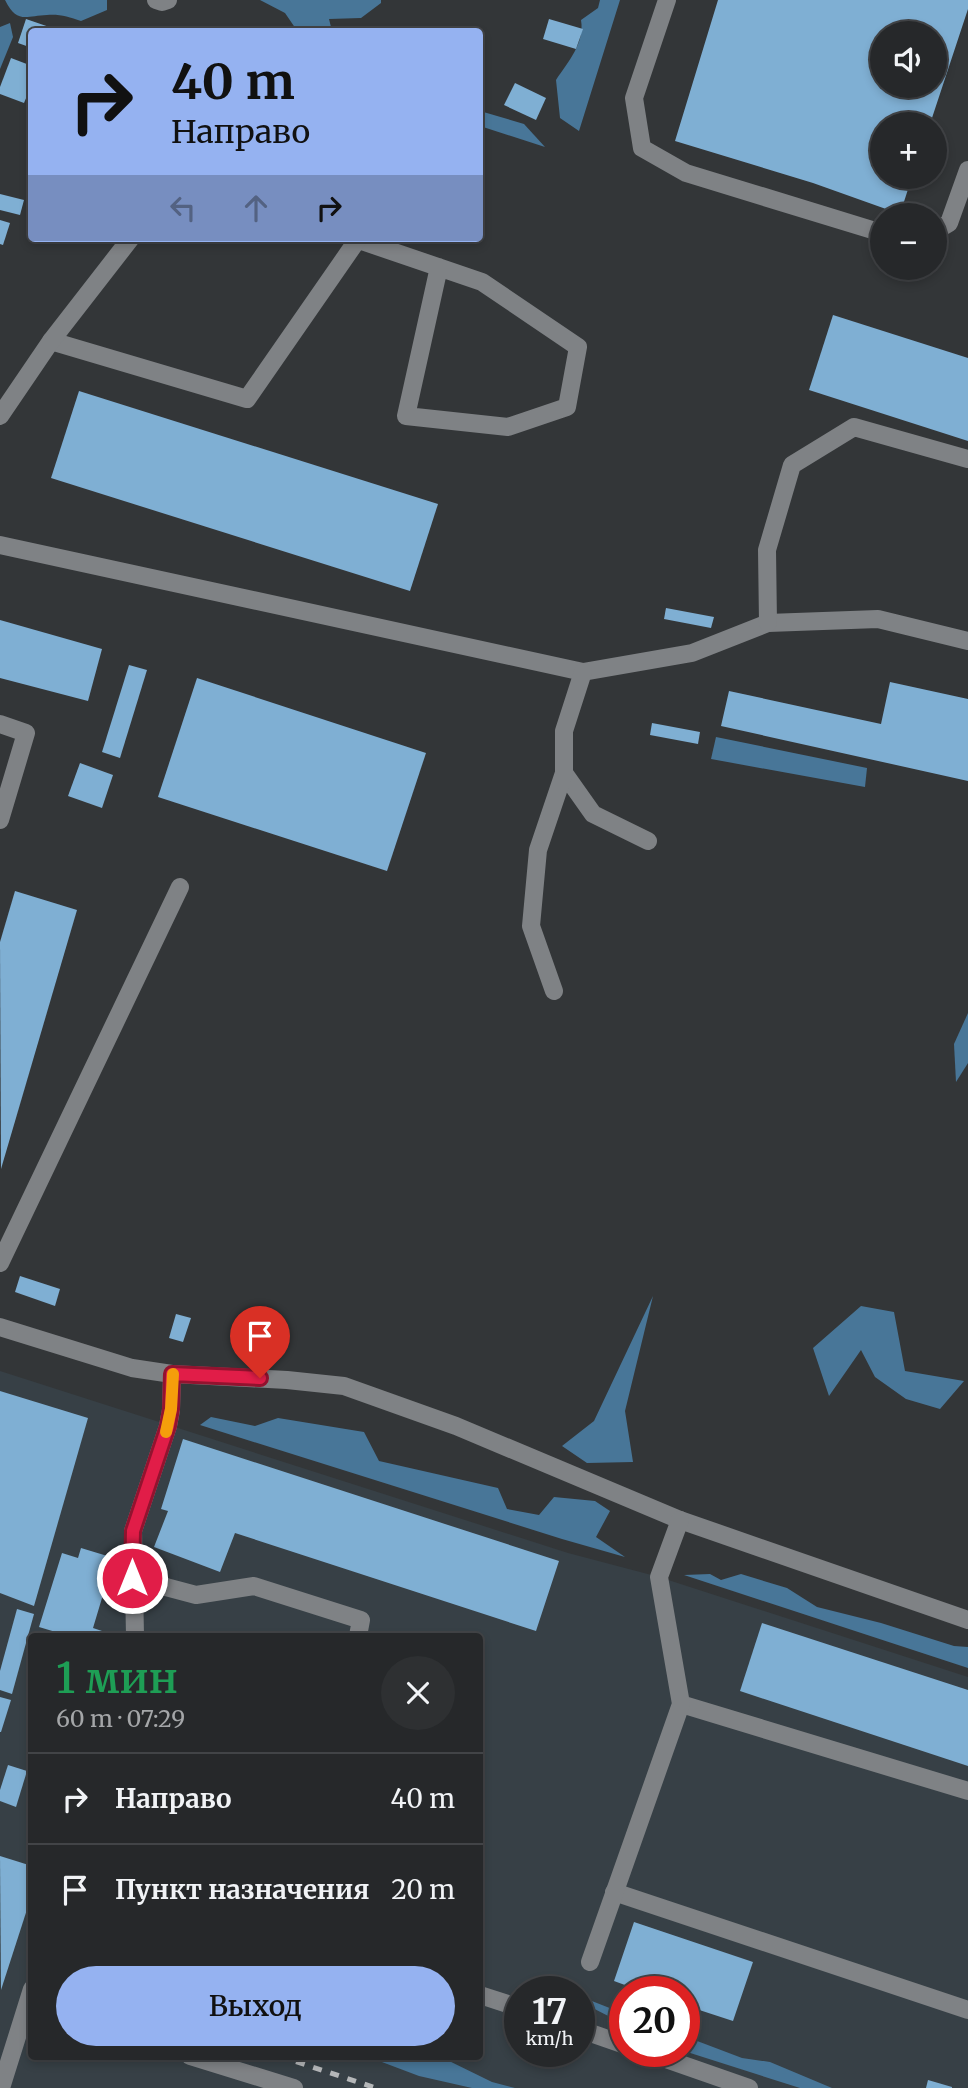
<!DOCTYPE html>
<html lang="ru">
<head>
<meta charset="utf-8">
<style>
  :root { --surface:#26282a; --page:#2e3032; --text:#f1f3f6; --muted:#a4a6a8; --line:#424447; --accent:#95b2f1 }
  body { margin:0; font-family:Merriweather,serif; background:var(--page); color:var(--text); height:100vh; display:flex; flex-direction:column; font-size:26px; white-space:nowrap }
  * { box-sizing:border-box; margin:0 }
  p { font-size:23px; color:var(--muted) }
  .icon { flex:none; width:38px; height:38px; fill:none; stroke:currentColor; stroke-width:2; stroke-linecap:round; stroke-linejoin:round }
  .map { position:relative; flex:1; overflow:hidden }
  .side { position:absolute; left:28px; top:1633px; width:455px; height:427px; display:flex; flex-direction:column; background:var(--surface); border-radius:7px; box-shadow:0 4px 10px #0003,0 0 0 2px var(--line) }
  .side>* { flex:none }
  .top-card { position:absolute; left:28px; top:28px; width:455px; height:214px; border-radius:7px; box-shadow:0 4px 10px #0003,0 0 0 2px var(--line); background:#95b2f1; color:#111; overflow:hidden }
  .buttons { position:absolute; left:870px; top:21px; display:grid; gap:14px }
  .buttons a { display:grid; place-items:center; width:77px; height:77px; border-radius:50%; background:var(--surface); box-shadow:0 4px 10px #0003,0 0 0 2px var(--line); font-size:35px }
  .speed { position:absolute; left:504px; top:1976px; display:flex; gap:14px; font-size:35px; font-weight:700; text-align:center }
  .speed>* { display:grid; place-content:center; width:91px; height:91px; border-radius:50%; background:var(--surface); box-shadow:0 4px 10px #0003,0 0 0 2px var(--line); line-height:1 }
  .speed small { font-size:18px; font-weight:400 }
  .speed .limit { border:10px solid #d22; background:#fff; color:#111 }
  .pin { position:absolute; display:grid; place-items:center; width:60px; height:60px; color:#fff; margin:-72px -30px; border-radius:50% 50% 50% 0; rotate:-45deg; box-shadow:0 0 7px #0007 }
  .pin .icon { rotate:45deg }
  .me { position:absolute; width:77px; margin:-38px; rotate:0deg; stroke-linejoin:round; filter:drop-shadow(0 0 5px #0008) }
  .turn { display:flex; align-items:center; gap:24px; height:147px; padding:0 28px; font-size:32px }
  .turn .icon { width:91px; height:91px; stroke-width:2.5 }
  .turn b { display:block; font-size:49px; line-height:60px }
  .lanes { display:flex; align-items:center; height:66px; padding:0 28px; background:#0003; justify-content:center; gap:35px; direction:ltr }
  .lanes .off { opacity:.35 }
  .round { display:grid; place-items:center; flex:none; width:74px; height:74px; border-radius:37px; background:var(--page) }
  .head { display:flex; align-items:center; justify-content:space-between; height:119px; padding:0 28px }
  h1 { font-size:42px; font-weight:600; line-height:52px; color:#1e9e55 }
  .cta { display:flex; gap:14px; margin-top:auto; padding:14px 28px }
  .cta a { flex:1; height:80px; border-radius:42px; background:var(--accent); color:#111; font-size:28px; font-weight:600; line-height:80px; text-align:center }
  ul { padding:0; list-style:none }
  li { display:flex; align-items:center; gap:21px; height:91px; padding:0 28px; border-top:2px solid var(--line) }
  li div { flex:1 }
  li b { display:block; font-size:26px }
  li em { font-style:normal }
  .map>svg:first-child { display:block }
</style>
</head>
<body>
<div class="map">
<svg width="968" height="2088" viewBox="0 0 968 2088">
  <rect width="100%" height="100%" fill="#333638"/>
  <path fill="#374046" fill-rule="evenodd" d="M0 1371 568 1553 659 1577 968 1677V2088H0ZM32 1636H480V2056H32ZM520 1992H579V2051H520ZM625 1992H684V2051H625Z"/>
  <g fill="#487698">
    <path d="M5 0H107V10L81 21C69 17 60 14 47 15 25 16 17 24 5 0Z"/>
    <path d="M260 0H381V3L361 18 329 19 332 31 298 32 285 13Z"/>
    <path d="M600 0H620L579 131 560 118 556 80C568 62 585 43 581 20L598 8Z"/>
    <path d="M10 23 13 37 0 69V27Z"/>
    <path d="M480 111 524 124 545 147 480 126Z"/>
    <path d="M716 737 867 768 865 787 711 759Z"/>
    <path d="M968 1013V1063L956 1082 954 1044Z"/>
    <path d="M653 1296 625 1411 633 1462 587 1463 562 1446 594 1421Z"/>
    <path d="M861 1306 894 1312 905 1371 964 1381 940 1409 906 1399 875 1377 861 1350 829 1396 813 1348Z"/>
    <path d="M211 1417 255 1426 278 1418 364 1432 379 1461 498 1488 507 1509 539 1515 554 1497 595 1501 610 1511 596 1537 625 1557 562 1539 200 1425Z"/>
    <path d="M710 1574 721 1580 741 1574 787 1588 817 1607 881 1623 954 1646 968 1647V1668L684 1575Z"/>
    <path d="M579 1996 625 2014V2033L618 2032 616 2020 579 2001Z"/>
    <path d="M684 2036 742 2058 770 2062 832 2088H800L684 2051Z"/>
    <path d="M366 2056 443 2058 492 2082 515 2088H472L419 2076Z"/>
  </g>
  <g fill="#7fafd3" fill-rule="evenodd">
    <path d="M718 0H968V9L930 124H882V177H912L900 214 813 183 675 141ZM882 33H934V86H882Z"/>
    <path d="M26 19 61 31V32H32V48L18 43Z"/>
    <path d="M549 19 583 29 576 49 543 39Z"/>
    <path d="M11 58 32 66V84L24 103 0 94V87Z"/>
    <path d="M515 83 546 98 536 120 504 105Z"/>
    <path d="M0 194 24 200 20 215 0 210Z"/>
    <path d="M0 220 10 223 3 245 0 244Z"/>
    <path d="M833 315 968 358V441L809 390Z"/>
    <path d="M79 391 438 504 410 591 51 478Z"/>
    <path d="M666 608 714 617 711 628 664 619Z"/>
    <path d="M0 620 102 649 88 701 0 678Z"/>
    <path d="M129 665 147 670 120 758 102 752Z"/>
    <path d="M197 678 426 753 387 871 158 797Z"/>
    <path d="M890 682 968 699V781L721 726 729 691 881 724Z"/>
    <path d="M652 723 700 732 698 744 650 735Z"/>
    <path d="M80 763 113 775 102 808 68 796Z"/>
    <path d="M15 891 77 910 1 1169 0 942Z"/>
    <path d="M20 1276 60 1289 55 1306 15 1292Z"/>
    <path d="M176 1314 191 1318 183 1342 169 1338Z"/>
    <path d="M0 1391 88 1418 34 1606 0 1593Z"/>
    <path d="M183 1439 559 1561 536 1631 235 1533 220 1572 154 1547 168 1511 161 1509Z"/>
    <path d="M81 1548 114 1558 93 1628 105 1632 104 1636H69L39 1627 62 1553 78 1558Z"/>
    <path d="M17 1609 34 1614 12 1694 0 1690V1671Z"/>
    <path d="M762 1623 968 1690V1766L740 1691Z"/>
    <path d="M0 1697 11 1700 1 1732H0Z"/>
    <path d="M8 1765 27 1771 16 1807 0 1801V1790Z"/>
    <path d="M0 1856 32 1866V1894L1 1990Z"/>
    <path d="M634 1922 753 1962 733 2021 684 2005V1992H644L614 1981Z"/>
    <path d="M928 2080 952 2087V2088H926Z"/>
  </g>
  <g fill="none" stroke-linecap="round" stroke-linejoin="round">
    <g stroke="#7f8285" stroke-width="18">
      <path d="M156 0 162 2 168 0"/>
      <path d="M667 0 634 98 642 148 686 173 882 233"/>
      <path d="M934 232 949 223 968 170"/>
      <path d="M353 238 482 282 578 347 567 407 508 427 406 416 439 267"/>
      <path d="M51 341 247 399 358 239"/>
      <path d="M0 416 51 341 131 238"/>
      <path d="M0 545 583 672 692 653 768 623 878 619 968 641"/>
      <path d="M768 623 767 550 792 465 854 427 968 459"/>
      <path d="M0 724 26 733 0 820"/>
      <path d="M564 773 593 814 648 841"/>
      <path d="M554 991 531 926 538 850 564 773V731L583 672"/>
      <path d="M0 1263 180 887"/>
      <path d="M0 1327 132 1368 172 1374 287 1380 344 1386 456 1426 680 1520 968 1620"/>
      <path d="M132 1578 196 1595 254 1586 361 1620 358 1636"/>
      <path d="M135 1636 133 1531 168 1426 171 1410 172 1374"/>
      <path d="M681 1704 968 1791"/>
      <path d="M614 1892 968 2010"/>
      <path d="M590 1962 681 1704 659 1577 680 1520"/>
      <path d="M480 1995 520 2008"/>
      <path d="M579 2029 625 2045"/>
      <path d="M643 2051 749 2088"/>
      <path d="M190 2056 294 2088"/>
      <path d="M1 2088 32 1989"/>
    </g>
    <path stroke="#b5b7b9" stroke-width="5" stroke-dasharray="9 9" stroke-linecap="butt" d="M279 2056 376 2088"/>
  </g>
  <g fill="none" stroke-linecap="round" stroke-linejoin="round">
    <g stroke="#92132f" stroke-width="18">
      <path id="route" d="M132 1578 133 1531 168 1426 171 1409 172 1374 260 1378"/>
    </g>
    <use href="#route" stroke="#e11d48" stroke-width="12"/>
    <path stroke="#f59e0b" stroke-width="12" d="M166 1432 171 1409 173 1374"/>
  </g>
</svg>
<div class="buttons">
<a><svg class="icon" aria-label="sound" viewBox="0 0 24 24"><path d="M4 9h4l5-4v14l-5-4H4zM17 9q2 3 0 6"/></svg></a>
<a>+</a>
<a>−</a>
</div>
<div class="speed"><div>17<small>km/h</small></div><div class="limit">20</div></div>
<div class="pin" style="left:260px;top:1378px;background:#d93025"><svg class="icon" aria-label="arrive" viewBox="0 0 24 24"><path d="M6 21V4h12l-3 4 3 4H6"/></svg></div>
<svg class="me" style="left:132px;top:1578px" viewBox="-20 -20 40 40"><circle r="17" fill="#e11d48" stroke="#fff" stroke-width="3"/><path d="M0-11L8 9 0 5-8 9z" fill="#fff"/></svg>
<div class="top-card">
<div class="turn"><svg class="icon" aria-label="right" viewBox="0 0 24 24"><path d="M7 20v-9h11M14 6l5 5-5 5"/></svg><div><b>40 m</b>Направо</div></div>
<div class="lanes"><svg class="icon off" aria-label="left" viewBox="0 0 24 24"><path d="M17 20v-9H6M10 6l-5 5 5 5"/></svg><svg class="icon off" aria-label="ahead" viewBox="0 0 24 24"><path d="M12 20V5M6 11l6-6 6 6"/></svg><svg class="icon" aria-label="right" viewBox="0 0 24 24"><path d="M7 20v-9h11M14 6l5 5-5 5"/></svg></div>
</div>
<section class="side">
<div class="head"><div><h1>1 мин</h1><p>60 m · 07:29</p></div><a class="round"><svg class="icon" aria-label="close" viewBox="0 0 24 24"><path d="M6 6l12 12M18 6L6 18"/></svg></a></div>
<ul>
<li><svg class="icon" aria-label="right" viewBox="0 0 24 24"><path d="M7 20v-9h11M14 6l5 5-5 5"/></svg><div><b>Направо</b></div><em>40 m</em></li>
<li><svg class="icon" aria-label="arrive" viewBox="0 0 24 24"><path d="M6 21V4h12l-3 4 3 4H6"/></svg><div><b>Пункт назначения</b></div><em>20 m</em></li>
</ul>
<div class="cta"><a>Выход</a></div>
</section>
</div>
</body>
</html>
